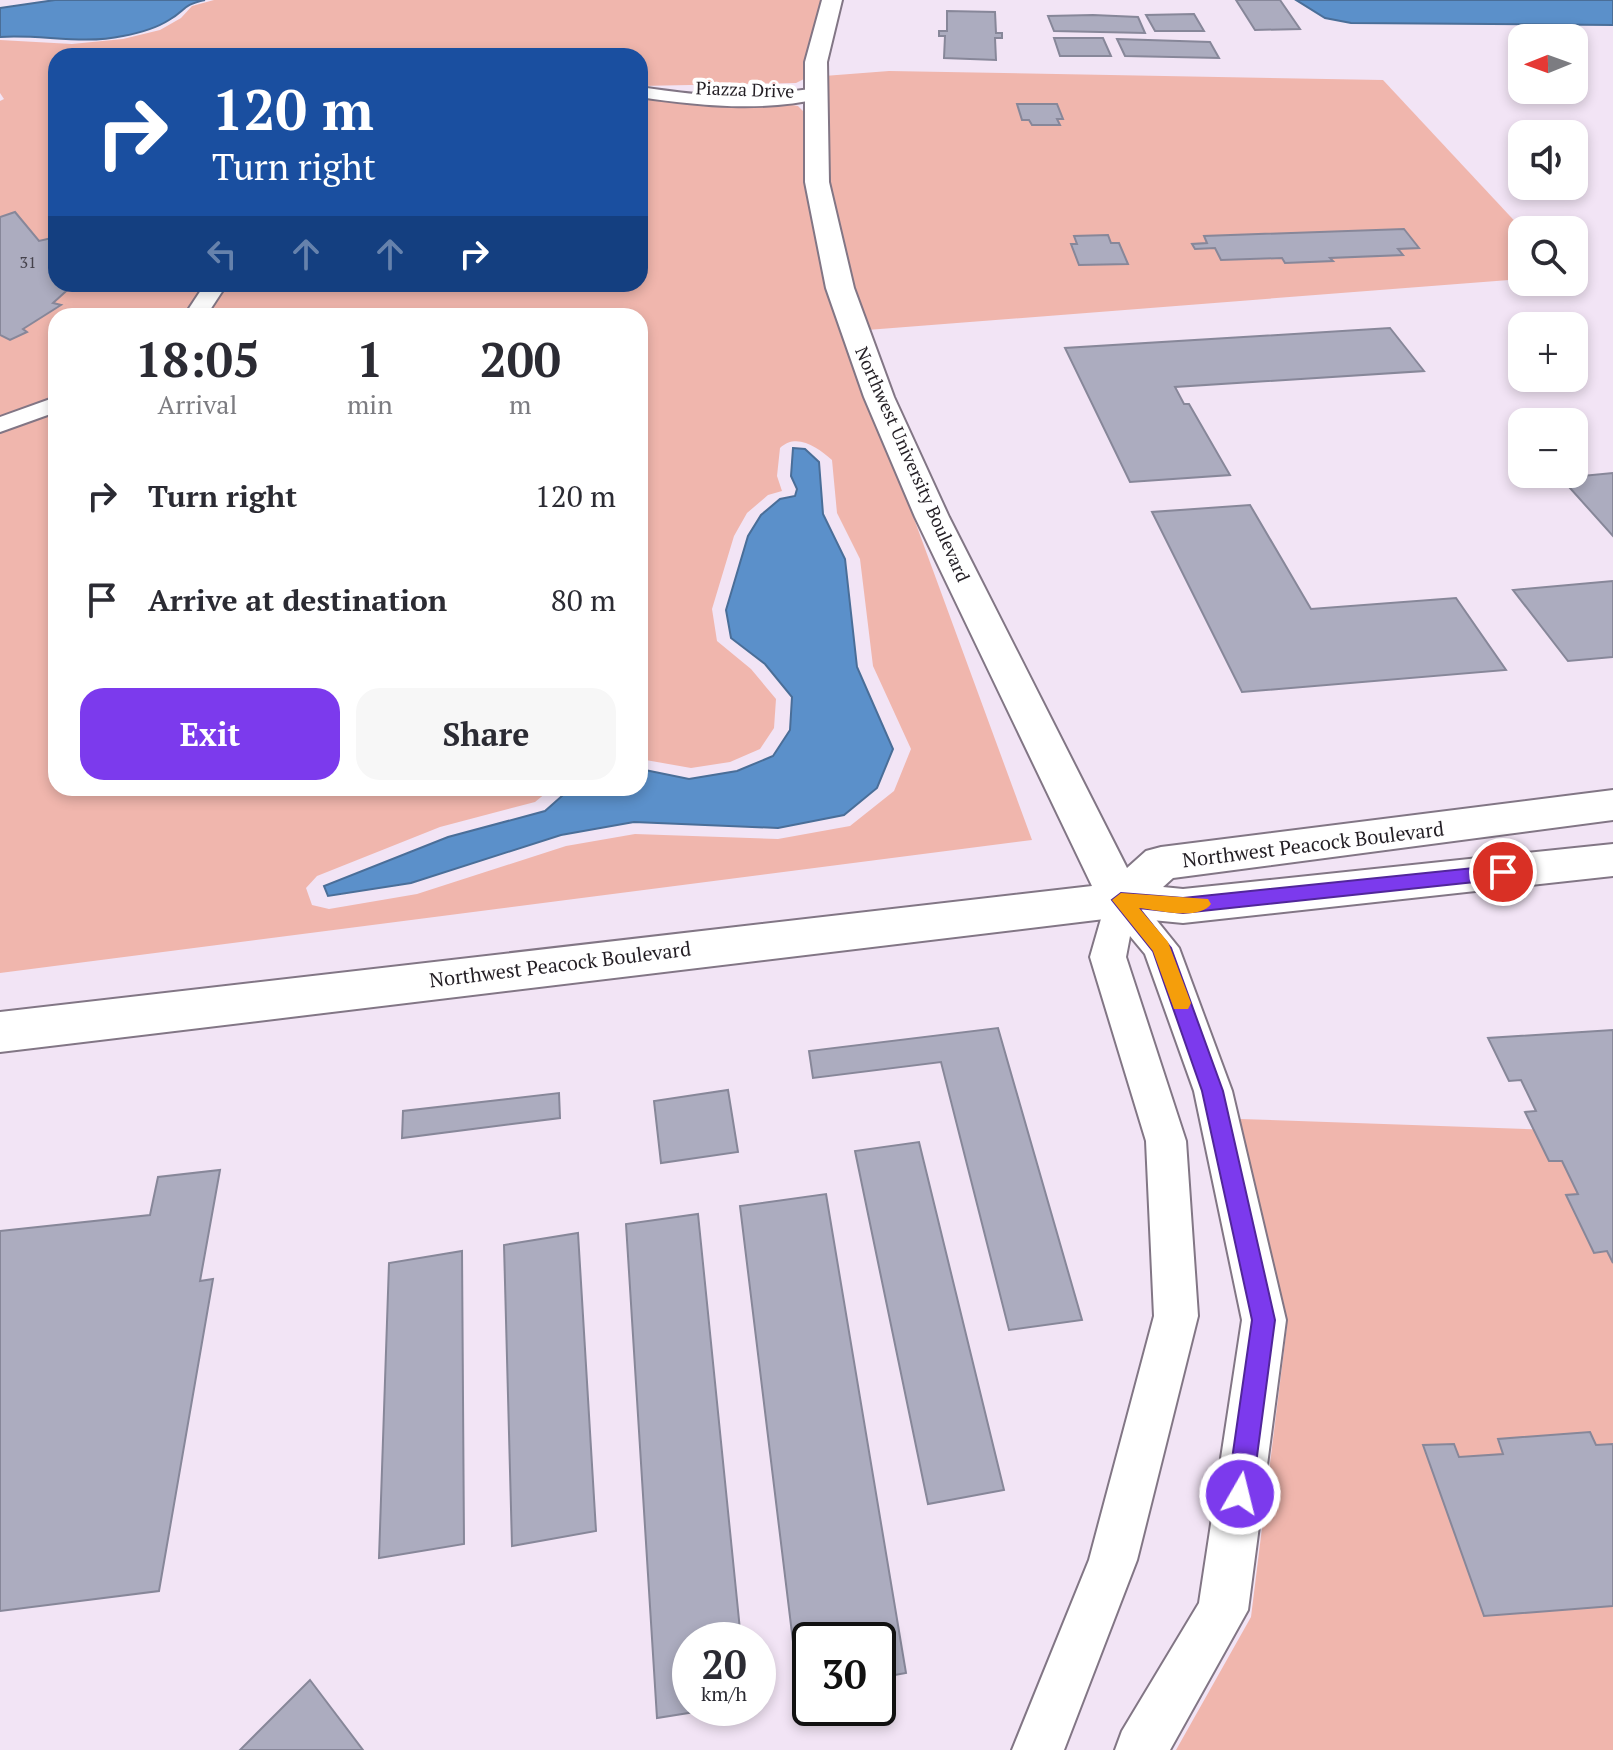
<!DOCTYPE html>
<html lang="en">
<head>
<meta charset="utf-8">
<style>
  :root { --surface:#fff; --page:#f7f7f7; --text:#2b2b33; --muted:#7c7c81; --accent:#7c3aed }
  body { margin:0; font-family:"PT Serif",serif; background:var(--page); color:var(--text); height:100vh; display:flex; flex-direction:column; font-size:30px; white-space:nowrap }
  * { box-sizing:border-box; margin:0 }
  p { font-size:26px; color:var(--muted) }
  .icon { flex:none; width:44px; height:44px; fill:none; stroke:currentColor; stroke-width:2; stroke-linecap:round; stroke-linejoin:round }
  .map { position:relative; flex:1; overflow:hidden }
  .drawer { position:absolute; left:48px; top:308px; width:600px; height:488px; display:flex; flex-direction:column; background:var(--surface); border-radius:24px; box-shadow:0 4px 12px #0003 }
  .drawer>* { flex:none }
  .hud { position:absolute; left:48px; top:48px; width:600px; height:244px; border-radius:24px; box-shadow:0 4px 12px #0003; background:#1a4fa0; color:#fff; overflow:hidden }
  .needle { width:52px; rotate:269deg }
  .buttons { position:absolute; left:1508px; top:24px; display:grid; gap:16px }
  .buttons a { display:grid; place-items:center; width:80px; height:80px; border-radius:16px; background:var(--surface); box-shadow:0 4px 12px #0003; font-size:40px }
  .speed { position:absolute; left:672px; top:1622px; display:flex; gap:16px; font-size:40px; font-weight:700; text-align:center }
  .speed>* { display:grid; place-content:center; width:104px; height:104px; border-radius:50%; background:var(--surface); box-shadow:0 4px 12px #0003; line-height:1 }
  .speed small { font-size:20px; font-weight:400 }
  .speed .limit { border:4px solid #111; border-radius:12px; background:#fff; color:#111 }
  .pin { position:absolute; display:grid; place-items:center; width:68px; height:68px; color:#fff; margin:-34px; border:4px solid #fff; border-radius:50%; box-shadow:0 2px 8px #0007 }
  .me { position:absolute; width:88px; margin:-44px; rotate:8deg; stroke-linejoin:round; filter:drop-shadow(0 0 6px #0008) }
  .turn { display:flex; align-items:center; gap:28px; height:168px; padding:0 32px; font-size:36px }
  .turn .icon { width:104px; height:104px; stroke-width:2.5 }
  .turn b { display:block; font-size:56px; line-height:68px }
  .lanes { display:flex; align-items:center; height:76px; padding:0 32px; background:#0003; justify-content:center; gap:40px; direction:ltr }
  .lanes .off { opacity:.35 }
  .eta { display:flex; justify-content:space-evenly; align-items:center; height:136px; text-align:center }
  .eta b { font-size:48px; font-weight:700; line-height:56px }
  .button { display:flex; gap:16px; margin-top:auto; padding:16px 32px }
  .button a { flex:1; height:92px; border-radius:24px; background:var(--accent); color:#fff; font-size:32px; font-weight:700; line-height:92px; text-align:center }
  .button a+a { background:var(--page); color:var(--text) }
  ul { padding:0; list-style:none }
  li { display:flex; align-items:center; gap:24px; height:104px; padding:0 32px }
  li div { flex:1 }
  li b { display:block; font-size:30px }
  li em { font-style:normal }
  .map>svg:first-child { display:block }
</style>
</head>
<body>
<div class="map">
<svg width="1613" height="1750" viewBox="0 0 1613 1750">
  <rect width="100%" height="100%" fill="#f2e4f5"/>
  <g fill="#f0b6ad">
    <path d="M214 0H824L808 45 803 77 806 78 796 83 640 86V56H56V284H205L183 316H56V396L0 418V101L4 99 0 93V40L72 44 123 39 160 30 181 18 192 6Z"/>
    <path d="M889 71 1383 80 1523 230 1522 279 867 330 851 287 827 181 824 76Z"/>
    <path d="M640 97 670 101 781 103 798 106 805 113 891 456 1032 840 0 973V432L56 412V788H552L535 802 440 827 317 876 306 888 312 905 329 909 417 894 566 846 635 834 778 839 850 826 894 791 911 749 873 666 860 559 837 513 832 460C818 448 797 432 780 448L777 476 782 491 768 495 747 513 734 536 712 609 717 641 751 669 776 699 774 728 760 749 730 762 691 768 640 759V316H207L228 284H640Z"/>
    <path d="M1240 1119 1613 1132V1750H1176L1251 1617 1287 1326Z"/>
  </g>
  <g fill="#5b90ca" stroke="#4a6e98" stroke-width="2">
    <path d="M55 0H205C182 5 186 10 169 20 155 29 139 33 123 36 81 45 41 34 0 37V8Z"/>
    <path d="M1296 0H1613V25L1351 23 1325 18Z"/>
    <path d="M793 448 805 449 819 462 823 514 845 559 857 667 893 749 877 788 844 815 778 828 634 822 561 835 411 883 328 896 324 886 448 837 545 811 563 795 578 788H640V769L689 779 737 771 773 756 790 730 792 697 765 664 731 638 726 610 748 536 761 515 780 499 795 496 797 489 791 476Z"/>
  </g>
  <g fill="#acacbf" stroke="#878799" stroke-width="2">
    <path d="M1236 0H1280L1300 29 1255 30Z"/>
    <path d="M947 11 995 12 996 33H1002V38H995L996 60 944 58 945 36H939V31H947Z"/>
    <path d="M1194 14 1204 31H1155L1146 15Z"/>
    <path d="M1093 15 1138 17 1145 33 1054 31 1048 16Z"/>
    <path d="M1054 38H1103L1111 56H1060Z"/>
    <path d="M1117 39 1210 42 1219 58 1125 56Z"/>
    <path d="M1017 104H1057L1063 119H1057L1060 125H1032L1029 120H1022Z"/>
    <path d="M15 212 39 241 56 237V284H74L53 303 61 305 23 329 27 332 10 340 0 335V217Z"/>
    <path d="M1404 229 1419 248 1398 249 1403 255 1330 258 1333 261 1285 263 1282 258 1221 260 1215 248 1195 249 1192 244 1207 243 1204 236Z"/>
    <path d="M1108 235 1111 243H1119L1128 264 1079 265 1071 244H1077L1074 236Z"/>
    <path d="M1390 328 1424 371 1175 387 1184 404H1189L1230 475 1130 482 1065 348Z"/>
    <path d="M1613 473V536L1561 478Z"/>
    <path d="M1250 505 1311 609 1456 598 1506 670 1242 692 1152 512Z"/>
    <path d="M1613 581V657L1568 661 1513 590Z"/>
    <path d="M998 1028 1082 1320 1009 1330 941 1062 813 1078 809 1051Z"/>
    <path d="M1613 1030V1263L1607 1251 1594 1253 1566 1195 1578 1194 1562 1161H1549L1525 1112 1536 1111 1521 1080 1509 1081 1488 1038Z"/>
    <path d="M728 1090 738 1152 661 1163 654 1101Z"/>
    <path d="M559 1093 560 1118 402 1138 403 1111Z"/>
    <path d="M919 1142 1004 1490 928 1504 855 1151Z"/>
    <path d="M220 1170 200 1281 213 1279 159 1591 0 1611V1231L150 1215 158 1177Z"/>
    <path d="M826 1194 906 1673 878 1678V1640H810V1689L799 1691 740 1206Z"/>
    <path d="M698 1214 741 1640H690V1708H720L657 1718 626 1224Z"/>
    <path d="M578 1233 596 1531 512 1546 504 1245Z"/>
    <path d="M462 1251 464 1544 379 1558 389 1263Z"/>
    <path d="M1590 1432 1596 1445 1613 1444V1606L1484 1616 1423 1445 1454 1444 1459 1457 1503 1454 1498 1439Z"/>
    <path d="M310 1680 363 1750H240Z"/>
  </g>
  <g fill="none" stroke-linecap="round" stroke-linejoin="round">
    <g stroke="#827685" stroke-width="4">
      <g id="minor">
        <path d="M640 87C685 94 732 99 778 94 792 93 815 84 826 94L823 98C763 112 700 106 640 97Z"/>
        <path d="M205 284H227L206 316H184Z"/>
        <path d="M56 397V412L0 432V417Z"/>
        <path d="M1121 887 1133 891 1179 948 1232 1091 1286 1320 1248 1610 1170 1750H1115L1122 1731 1199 1603 1242 1320 1194 1091 1145 954 1130 936 1126 957 1186 1141 1198 1316 1137 1560 1064 1750H1012L1089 1560 1154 1316 1146 1141 1090 957 1109 891Z"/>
      </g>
    </g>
    <g stroke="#827685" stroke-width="4">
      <path id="tertiary" d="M822 0H842L827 62 829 182 854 288 894 397 949 517 1127 868 1146 851 1161 847 1613 790V820L1173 878 1163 887 1183 889 1613 844V876L1183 923 1121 917 0 1052V1012L1092 886 915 517 864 397 826 288 805 182V62Z"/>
    </g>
    <use href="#minor" fill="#fff" fill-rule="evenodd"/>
    <use href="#tertiary" fill="#fff" fill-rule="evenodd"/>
  </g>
  <path fill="#7c3aed" stroke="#51269a" stroke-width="2" d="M1503 865 1512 872 1503 879 1183 913 1139 908 1171 948 1223 1091 1275 1320 1252 1494 1249 1503 1240 1506 1231 1503 1227 1494 1252 1320 1202 1091 1153 951 1112 900 1121 893 1183 898Z"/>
  <path fill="#f59e0b" d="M1121 893 1208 899 1211 904C1199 921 1158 910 1139 908L1168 942 1191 1003 1188 1009H1174L1153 951 1112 900Z"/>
  <g text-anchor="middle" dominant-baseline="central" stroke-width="8" stroke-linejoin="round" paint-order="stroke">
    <g font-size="16" fill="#45424b">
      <text x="28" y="262">31</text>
    </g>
    <g font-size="18" fill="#231e24" stroke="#fff">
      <text transform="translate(745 89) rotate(2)">Piazza Drive</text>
      <text transform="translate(913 464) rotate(66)">Northwest University Boulevard</text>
    </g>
    <g font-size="20" fill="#231e24" stroke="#fff">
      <text transform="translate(1313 844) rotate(-7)">Northwest Peacock Boulevard</text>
      <text transform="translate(560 964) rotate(-7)">Northwest Peacock Boulevard</text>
    </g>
  </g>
</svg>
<div class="buttons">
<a><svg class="needle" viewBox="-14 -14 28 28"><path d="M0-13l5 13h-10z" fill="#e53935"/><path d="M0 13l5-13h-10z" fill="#7c7c81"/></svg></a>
<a><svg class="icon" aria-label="sound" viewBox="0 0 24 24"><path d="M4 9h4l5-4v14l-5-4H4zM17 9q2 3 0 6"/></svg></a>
<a><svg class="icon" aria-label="search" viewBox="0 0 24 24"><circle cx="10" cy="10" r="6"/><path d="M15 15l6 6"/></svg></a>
<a>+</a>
<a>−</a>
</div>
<div class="speed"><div>20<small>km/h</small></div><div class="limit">30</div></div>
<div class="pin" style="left:1503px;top:872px;background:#d93025"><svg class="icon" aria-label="arrive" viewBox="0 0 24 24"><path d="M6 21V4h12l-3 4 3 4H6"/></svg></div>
<svg class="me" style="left:1240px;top:1494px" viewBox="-20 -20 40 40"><circle r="17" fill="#7c3aed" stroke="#fff" stroke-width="3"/><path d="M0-11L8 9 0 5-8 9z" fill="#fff"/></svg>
<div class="hud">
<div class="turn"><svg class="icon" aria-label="right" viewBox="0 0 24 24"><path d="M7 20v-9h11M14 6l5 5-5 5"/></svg><div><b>120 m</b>Turn right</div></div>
<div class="lanes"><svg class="icon off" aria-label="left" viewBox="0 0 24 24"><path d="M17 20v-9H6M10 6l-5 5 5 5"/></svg><svg class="icon off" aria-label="ahead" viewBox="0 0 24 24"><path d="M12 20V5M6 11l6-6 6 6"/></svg><svg class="icon off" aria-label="ahead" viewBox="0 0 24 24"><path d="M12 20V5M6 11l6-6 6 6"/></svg><svg class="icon" aria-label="right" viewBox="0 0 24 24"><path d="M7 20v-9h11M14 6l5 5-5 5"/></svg></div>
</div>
<section class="drawer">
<div class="eta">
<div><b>18:05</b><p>Arrival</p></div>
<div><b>1</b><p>min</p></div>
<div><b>200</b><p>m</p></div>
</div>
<ul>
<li><svg class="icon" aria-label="right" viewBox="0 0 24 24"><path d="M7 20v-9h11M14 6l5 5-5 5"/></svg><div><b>Turn right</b></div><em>120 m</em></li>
<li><svg class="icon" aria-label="arrive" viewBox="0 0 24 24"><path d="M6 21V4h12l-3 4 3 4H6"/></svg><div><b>Arrive at destination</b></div><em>80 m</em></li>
</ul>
<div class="button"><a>Exit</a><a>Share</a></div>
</section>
</div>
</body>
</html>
